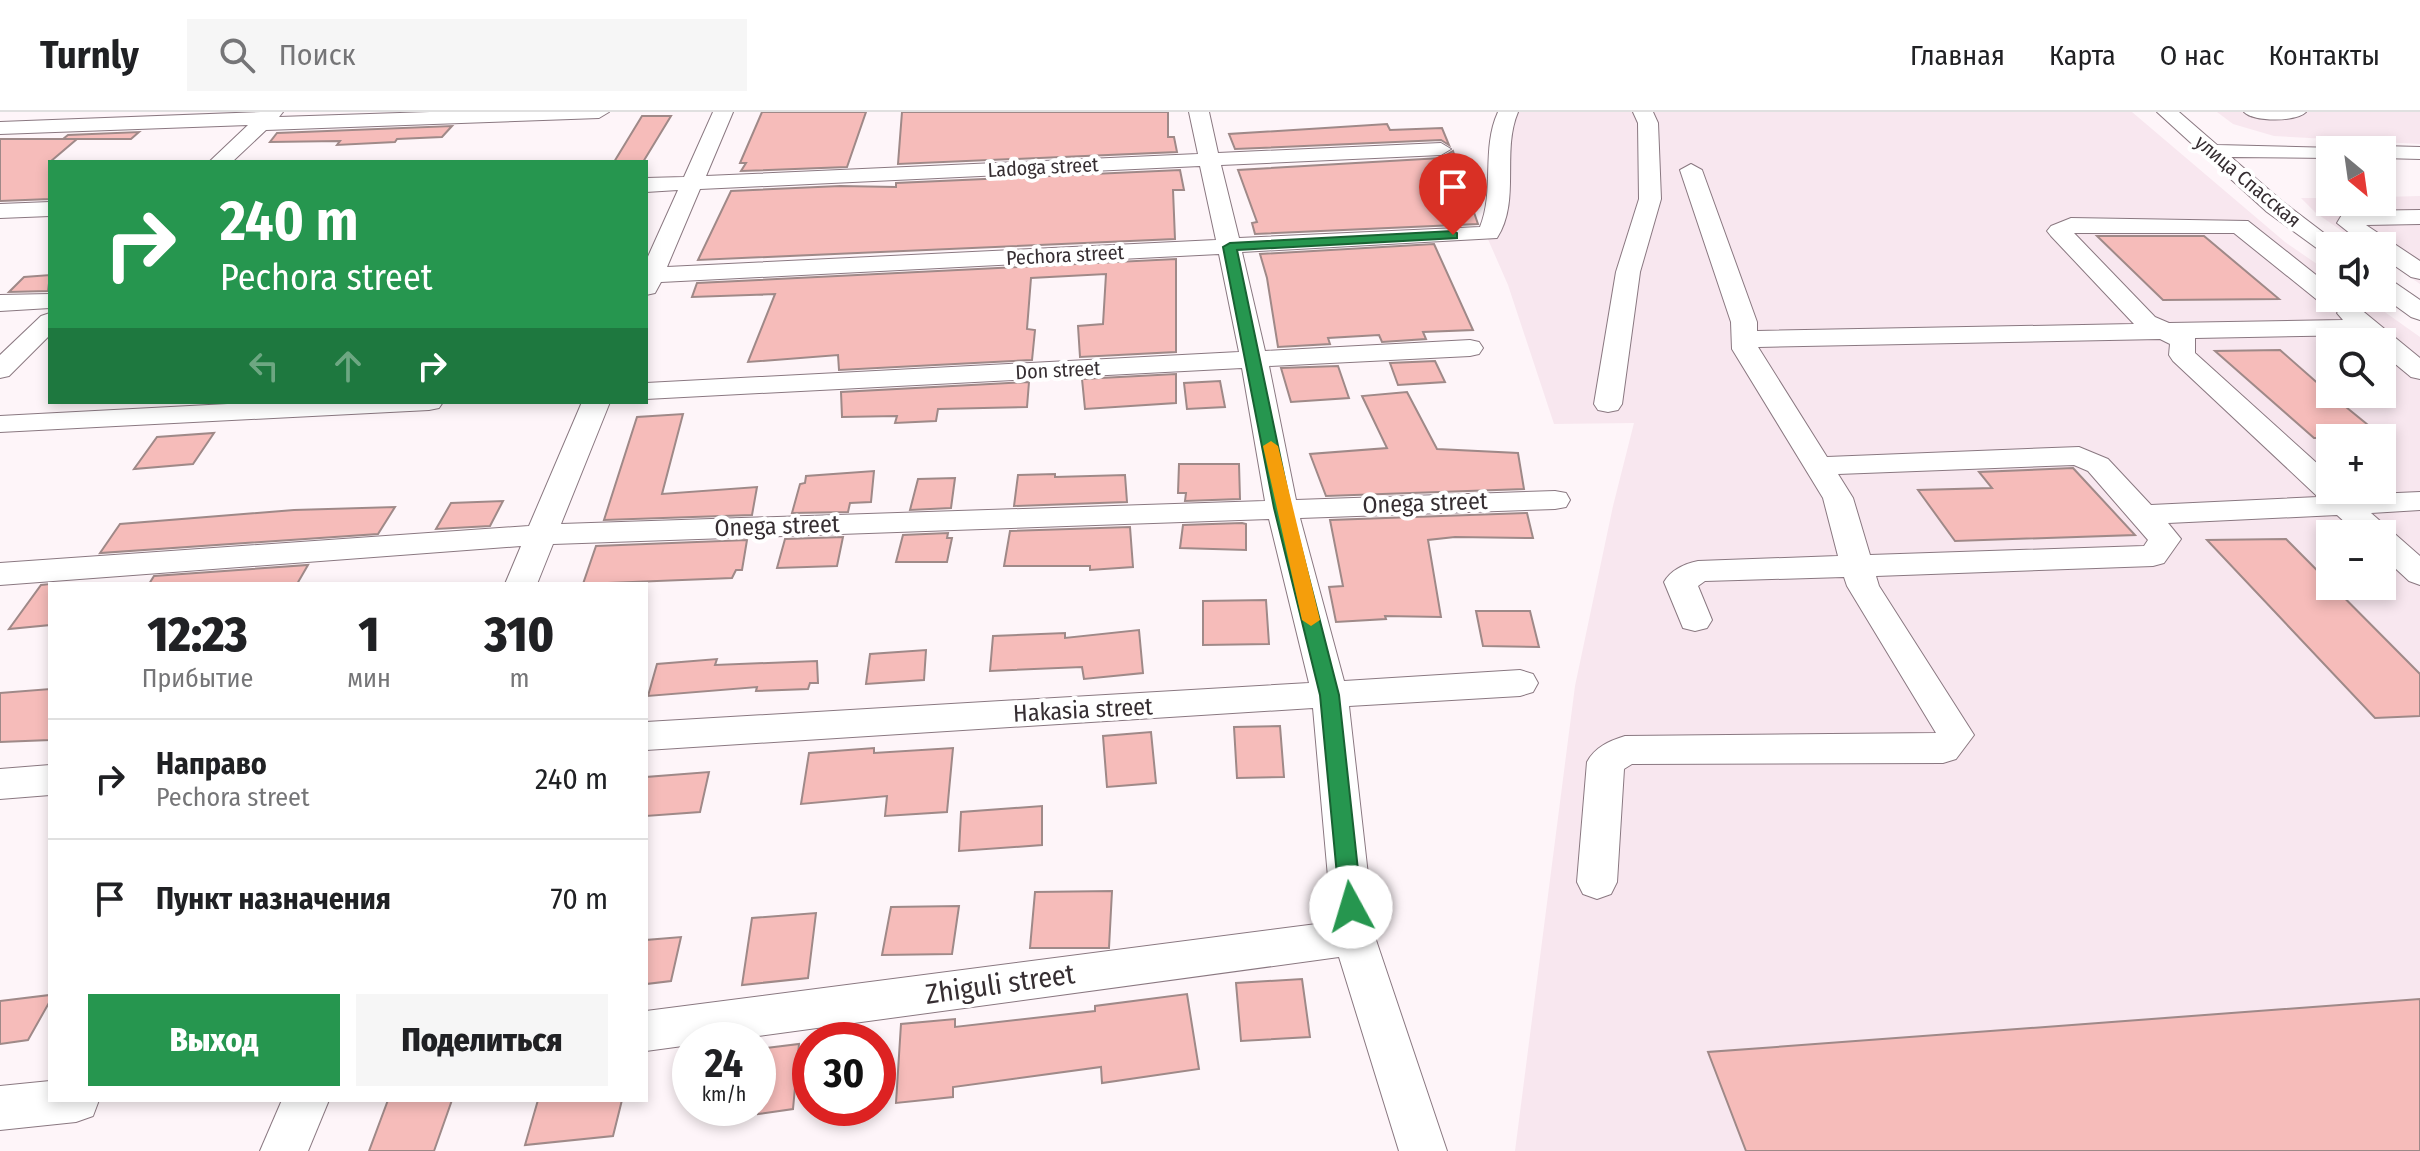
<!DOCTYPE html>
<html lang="ru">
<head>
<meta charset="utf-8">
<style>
  :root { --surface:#fff; --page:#f6f6f6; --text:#202124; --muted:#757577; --line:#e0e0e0; --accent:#26964f }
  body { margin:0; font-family:"Fira Sans Condensed",sans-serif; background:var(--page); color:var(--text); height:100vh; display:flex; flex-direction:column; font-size:30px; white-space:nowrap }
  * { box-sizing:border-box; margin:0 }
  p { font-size:26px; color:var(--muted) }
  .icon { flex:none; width:44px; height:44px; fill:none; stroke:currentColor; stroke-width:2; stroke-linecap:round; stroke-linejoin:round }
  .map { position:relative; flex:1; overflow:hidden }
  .panel { position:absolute; left:48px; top:470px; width:600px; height:520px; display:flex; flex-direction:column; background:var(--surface); border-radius:0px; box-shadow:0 4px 12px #0003 }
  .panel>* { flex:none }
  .guide { position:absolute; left:48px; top:48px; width:600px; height:244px; border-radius:0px; box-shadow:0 4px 12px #0003; background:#26964f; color:#fff; overflow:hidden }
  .needle { width:52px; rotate:151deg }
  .buttons { position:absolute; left:2316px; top:24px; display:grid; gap:16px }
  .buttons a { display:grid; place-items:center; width:80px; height:80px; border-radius:0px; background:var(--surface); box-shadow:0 4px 12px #0003; font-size:40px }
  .speed { position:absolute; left:672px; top:910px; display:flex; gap:16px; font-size:40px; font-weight:700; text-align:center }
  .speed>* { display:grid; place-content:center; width:104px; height:104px; border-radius:50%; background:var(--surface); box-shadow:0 4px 12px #0003; line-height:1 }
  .speed small { font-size:20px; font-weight:400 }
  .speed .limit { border:12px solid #d22; background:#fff; color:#111 }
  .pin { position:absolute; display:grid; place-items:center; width:68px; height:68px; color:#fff; margin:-82px -34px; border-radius:50% 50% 50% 0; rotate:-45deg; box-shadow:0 0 8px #0007 }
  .pin .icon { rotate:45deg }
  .me { position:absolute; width:88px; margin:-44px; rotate:354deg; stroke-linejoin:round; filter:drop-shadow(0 0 6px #0008) }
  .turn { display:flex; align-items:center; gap:28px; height:168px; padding:0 40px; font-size:36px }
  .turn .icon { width:104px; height:104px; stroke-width:2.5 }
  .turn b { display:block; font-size:56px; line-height:68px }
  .lanes { display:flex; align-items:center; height:76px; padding:0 40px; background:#0003; justify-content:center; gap:40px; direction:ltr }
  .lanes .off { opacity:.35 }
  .eta { display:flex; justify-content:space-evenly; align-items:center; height:136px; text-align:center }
  .eta b { font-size:48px; font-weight:800; line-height:56px }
  .button { display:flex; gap:16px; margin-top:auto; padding:16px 40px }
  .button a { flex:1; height:92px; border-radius:0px; background:var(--accent); color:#fff; font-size:32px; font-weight:800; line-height:92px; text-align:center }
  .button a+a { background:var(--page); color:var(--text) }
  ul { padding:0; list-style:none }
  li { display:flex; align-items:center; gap:24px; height:120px; padding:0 40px; border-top:2px solid var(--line) }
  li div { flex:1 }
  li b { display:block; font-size:30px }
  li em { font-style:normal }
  header { display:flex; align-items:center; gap:48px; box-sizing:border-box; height:112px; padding:0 40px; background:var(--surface); border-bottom:2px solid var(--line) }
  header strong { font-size:38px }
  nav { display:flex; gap:44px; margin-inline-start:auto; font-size:28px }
  .search { width:560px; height:72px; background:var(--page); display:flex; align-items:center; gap:20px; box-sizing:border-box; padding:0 28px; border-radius:0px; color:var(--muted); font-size:30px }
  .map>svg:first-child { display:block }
</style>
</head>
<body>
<header>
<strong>Turnly</strong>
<div class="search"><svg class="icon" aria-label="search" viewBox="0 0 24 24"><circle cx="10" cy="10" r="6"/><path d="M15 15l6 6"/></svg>Поиск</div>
<nav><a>Главная</a><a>Карта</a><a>О нас</a><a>Контакты</a></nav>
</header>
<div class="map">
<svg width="2420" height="1039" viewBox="0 0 2420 1039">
  <rect width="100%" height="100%" fill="#fef5f9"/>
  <g fill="#f8e7ef" fill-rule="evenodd">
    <path d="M1505 0H2132L2285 130 2330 161V186H2365L2420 225V1039H1515L1575 574 1613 394 1634 311 1554 312 1508 173 1487 125V59L1497 13ZM2330 230H2382V282H2330ZM2330 326H2382V378H2330ZM2330 422H2382V474H2330Z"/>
    <path d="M2217 0H2420V32L2274 24 2233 12Z"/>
    <path d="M2420 84V172L2382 146V134H2364L2316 101 2301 86H2330V90H2382V85Z"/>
  </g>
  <g fill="#f6bcba" stroke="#9f8988" stroke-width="2">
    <path d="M762 0H866L847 55 741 59 746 51H740Z"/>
    <path d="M902 0H1168V25H1174L1177 40 898 52Z"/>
    <path d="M642 4H671L643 50H614Z"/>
    <path d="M1387 12 1390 18 1442 16 1449 33 1441 28 1235 37 1229 22Z"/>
    <path d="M452 14 442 25 397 27 395 30 337 33 340 29 270 30 277 21Z"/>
    <path d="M139 20 131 27H63L68 23Z"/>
    <path d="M0 27H77L50 50V87L0 89Z"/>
    <path d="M1453 39 1478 112 1255 122 1252 111 1257 110 1238 58 1441 46Z"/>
    <path d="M1180 58 1184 78H1173L1175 127 698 148 731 79 840 74 896 75V71Z"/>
    <path d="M2097 124H2204L2279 187 2163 188Z"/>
    <path d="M1434 132 1473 218 1423 220 1426 227 1382 230 1379 223 1328 226 1330 232 1278 235 1267 166 1260 142Z"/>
    <path d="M1176 147V240L1080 245 1078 214 1103 212 1106 162 1031 166 1027 217 1035 218 1032 248 839 258 838 243 748 250 775 182 692 185 697 171Z"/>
    <path d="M50 163 48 179 9 180 24 165Z"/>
    <path d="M2280 238 2330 282 2384 326H2314L2215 239Z"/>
    <path d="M1435 249 1445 270 1398 273 1390 251Z"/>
    <path d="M1338 254 1349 286 1291 290 1281 256Z"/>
    <path d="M1176 262V291L1085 297 1082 267Z"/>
    <path d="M1220 269 1225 295 1187 297 1184 271Z"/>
    <path d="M1029 270 1027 295 938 297 936 309 895 311 897 304 842 305 841 280Z"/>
    <path d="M1407 280 1437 337 1518 341 1524 377 1326 384 1310 342 1387 336 1362 284Z"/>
    <path d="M683 302 662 382 757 375 752 403 604 408 637 305Z"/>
    <path d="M214 321 193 352 134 357 157 325Z"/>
    <path d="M1179 352H1239L1240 387 1185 389 1186 381H1178Z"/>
    <path d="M2073 356 2135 423 1955 429 1918 378 1992 376 1979 360Z"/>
    <path d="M874 359 871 390 850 391 848 400 792 401 800 372 805 371 806 364Z"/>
    <path d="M1055 362V365L1125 363 1127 390 1014 394 1018 363Z"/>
    <path d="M955 366 951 396 910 398 918 367Z"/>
    <path d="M503 389 490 414 436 417 451 391Z"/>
    <path d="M395 395 378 422 100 441 120 412 294 398Z"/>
    <path d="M1527 401 1533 426 1455 425 1428 428 1441 505 1385 504 1386 507 1336 510 1329 475 1343 474 1330 408Z"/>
    <path d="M1242 411 1246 412V438L1180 436 1183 413Z"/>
    <path d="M1130 415 1133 455 1090 458V454H1004L1010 419Z"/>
    <path d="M948 421 947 426H952L947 450H896L903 423Z"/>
    <path d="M843 425 837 454 777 456 785 427Z"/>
    <path d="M2286 427 2420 562V604L2375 606 2207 428Z"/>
    <path d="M747 428 742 458H736L732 466 583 472 596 434Z"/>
    <path d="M308 453 297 472H149L154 464Z"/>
    <path d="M50 472V513L9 517 41 473Z"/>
    <path d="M1266 488 1269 532 1203 533V489Z"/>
    <path d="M1476 499H1530L1539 535 1483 534Z"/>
    <path d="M1139 518 1143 561 1084 567 1082 555 990 559 993 524 1065 521V526Z"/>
    <path d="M926 538 924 568 866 572 870 542Z"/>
    <path d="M717 547 715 553 817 549 818 571H810L808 577 756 579 757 575 648 584 657 552Z"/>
    <path d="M50 577V628L0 630V581Z"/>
    <path d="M1280 614 1284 665 1237 666 1234 615Z"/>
    <path d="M1151 620 1156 671 1107 675 1103 624Z"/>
    <path d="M874 636V641L953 636 947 700 885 704 887 684 801 692 809 641Z"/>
    <path d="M709 660 700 700 646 704V665Z"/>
    <path d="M1042 694V733L959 739 961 700Z"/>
    <path d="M1112 779 1109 836H1030L1035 780Z"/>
    <path d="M959 794 952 842 882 843 891 795Z"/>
    <path d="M816 801 808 866 742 873 752 806Z"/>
    <path d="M681 825 671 869 646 872V828Z"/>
    <path d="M1302 867 1310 925 1241 929 1236 871Z"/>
    <path d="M1187 882 1199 957 1102 971 1101 955 953 975V985L896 991 901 912 955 907V915L1095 899V894Z"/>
    <path d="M50 883V889L28 928 0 932V889Z"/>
    <path d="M2420 887V1039H1746L1708 940Z"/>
    <path d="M799 932 793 997 758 1002V937Z"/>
    <path d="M388 988H452L434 1039H369Z"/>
    <path d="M538 988H622L613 1024 525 1033Z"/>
  </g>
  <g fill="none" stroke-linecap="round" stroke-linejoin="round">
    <g stroke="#8a7881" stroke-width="2">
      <g id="minor">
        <path d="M261 0H283L279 5 430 0H609L599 6 266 18 232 50H209L248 13 0 22V10Z"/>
        <path d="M713 0H733L706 64 1198 42 1189 0H1209L1218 41 1441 31 1451 37 1441 43 1221 53 1239 126 1480 115C1495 78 1481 37 1498 0H1518C1501 40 1521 89 1497 126L1242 140 1265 239 1470 228 1479 230 1483 236 1479 242 1470 244 1269 254 1296 388 1555 379 1566 381 1570 388 1566 395 1555 397 1300 406 1344 569 1520 558 1533 562 1538 571 1533 580 1520 584 1349 594 1375 825 1447 1039H1399L1339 845 729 928H690V933L646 939V899L1332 810 1313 596 646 638V610L1309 571 1269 407 553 432 537 472H505L521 434 0 473V451L529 414 582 290H610L561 412 1265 389 1242 256 646 287V271L1239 240 1219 142 661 170 655 181 646 183V149L678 78 646 80V66L684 65ZM1200 54 1216 128 667 155 700 77Z"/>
        <path d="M1633 0H1653L1658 11 1661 87 1640 160 1622 292 1618 298 1608 300 1598 298 1594 292 1616 160 1639 87 1638 11Z"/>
        <path d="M2157 0H2179L2217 33 2337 36 2339 38H2330V46L2231 45 2283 90 2341 134H2330V142L2322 140 2267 100Z"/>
        <path d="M2244 0H2306C2296 10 2254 10 2244 0Z"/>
        <path d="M2382 34 2420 35V47L2382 46V38H2373Z"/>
        <path d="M1691 52 1702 58 1757 210V219L2134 212 2051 124 2047 119 2051 114 2071 106 2248 109 2330 174V186H2342L2339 191H2321L2234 121H2074L2155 205 2169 211 2343 208 2337 201 2341 196H2359L2420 246V267L2411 265 2382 241V230H2369L2361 223 2195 226V241L2330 363V378H2346L2352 383 2420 380V398L2371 401 2420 444V473L2409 469 2382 444V422H2358L2337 403 2168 411 2181 427 2164 451 2153 454 1876 464 1879 474 1974 623 1956 647 1943 651 1632 652 1624 657 1617 770 1611 782 1597 787 1583 782 1577 770 1587 650C1595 635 1609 629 1625 624L1936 621 1847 474 1844 465 1705 469 1698 474 1712 508 1707 516 1695 519 1683 516 1664 470C1671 458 1684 452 1698 449L1838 444 1823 386 1732 237 1731 210 1680 58ZM2160 227 2170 232 2169 243 2173 249 2318 385 2151 393 2108 347 2079 335 1827 345 1758 235ZM2074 353 2088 359 2148 428 2144 434 1870 443 1853 386 1838 362Z"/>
        <path d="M50 90V104L0 106V92Z"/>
        <path d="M2420 98V112L2366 113 2420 149V167L2411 165 2382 145V134H2366L2337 111 2343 101 2351 99Z"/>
        <path d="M2382 166 2391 168 2420 188V208L2411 205 2382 184Z"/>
        <path d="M50 182V196L0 199V183Z"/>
        <path d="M50 201V223L9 264 0 266V243L41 204Z"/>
        <path d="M266 290H443L439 296 429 298 0 320V304Z"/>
        <path d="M50 653V683L0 687V657Z"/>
        <path d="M50 969V988H99L93 1004 76 1010 0 1018V974Z"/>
        <path d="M282 988H329L308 1039H260Z"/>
      </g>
    </g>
    <use href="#minor" fill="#fff" fill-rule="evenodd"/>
  </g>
  <path fill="#26964f" stroke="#196233" stroke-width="2" d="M1453 119 1457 121V126L1237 138 1291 396 1339 583 1362 795 1359 801 1351 804 1343 801 1340 795 1320 583 1274 396 1223 135 1230 131Z"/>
  <path fill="#f59e0b" d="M1271 329 1278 334 1320 508 1311 514 1302 508 1263 334Z"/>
  <g text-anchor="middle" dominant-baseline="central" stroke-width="8" stroke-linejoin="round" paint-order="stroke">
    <g font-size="20" fill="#362e32" stroke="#fff">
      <text transform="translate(1043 55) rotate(-3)">Ladoga street</text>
      <text transform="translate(2248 69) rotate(40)">улица Спасская</text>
      <text transform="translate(1065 143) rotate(-3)">Pechora street</text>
      <text transform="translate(1058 258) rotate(-3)">Don street</text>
    </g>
    <g font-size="24" fill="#362e32" stroke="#fff">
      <text transform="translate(1425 391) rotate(-2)">Onega street</text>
      <text transform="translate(777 414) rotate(-2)">Onega street</text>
      <text transform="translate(1083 598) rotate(-3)">Hakasia street</text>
    </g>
    <g font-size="28" fill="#362e32" stroke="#fff">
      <text transform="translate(1000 872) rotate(-8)">Zhiguli street</text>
    </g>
  </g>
</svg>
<div class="buttons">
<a><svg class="needle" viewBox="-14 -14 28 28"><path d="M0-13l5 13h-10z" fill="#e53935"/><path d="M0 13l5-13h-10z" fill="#757577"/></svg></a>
<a><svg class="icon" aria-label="sound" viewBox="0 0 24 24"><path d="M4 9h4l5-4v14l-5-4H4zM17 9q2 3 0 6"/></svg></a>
<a><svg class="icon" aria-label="search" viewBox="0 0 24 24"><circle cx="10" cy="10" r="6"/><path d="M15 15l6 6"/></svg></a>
<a>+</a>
<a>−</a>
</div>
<div class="speed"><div>24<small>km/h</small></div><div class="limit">30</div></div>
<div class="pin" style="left:1453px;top:123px;background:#d93025"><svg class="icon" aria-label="arrive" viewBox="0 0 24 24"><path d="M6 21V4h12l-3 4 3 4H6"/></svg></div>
<svg class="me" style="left:1351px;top:795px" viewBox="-20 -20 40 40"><circle r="19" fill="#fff"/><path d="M0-13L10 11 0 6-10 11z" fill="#26964f"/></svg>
<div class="guide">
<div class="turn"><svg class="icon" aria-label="right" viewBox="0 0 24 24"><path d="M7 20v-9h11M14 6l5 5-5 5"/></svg><div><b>240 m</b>Pechora street</div></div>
<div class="lanes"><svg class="icon off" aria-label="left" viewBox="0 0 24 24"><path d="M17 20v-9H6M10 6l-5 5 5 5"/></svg><svg class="icon off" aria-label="ahead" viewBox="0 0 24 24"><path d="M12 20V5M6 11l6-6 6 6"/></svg><svg class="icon" aria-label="right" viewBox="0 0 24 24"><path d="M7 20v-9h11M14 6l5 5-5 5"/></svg></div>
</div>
<section class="panel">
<div class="eta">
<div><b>12:23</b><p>Прибытие</p></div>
<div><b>1</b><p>мин</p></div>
<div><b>310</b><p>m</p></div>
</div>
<ul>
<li><svg class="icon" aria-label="right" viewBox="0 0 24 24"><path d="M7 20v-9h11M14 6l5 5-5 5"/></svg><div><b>Направо</b><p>Pechora street</p></div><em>240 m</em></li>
<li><svg class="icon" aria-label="arrive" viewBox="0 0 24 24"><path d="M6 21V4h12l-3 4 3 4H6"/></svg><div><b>Пункт назначения</b></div><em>70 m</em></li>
</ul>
<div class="button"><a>Выход</a><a>Поделиться</a></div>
</section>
</div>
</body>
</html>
